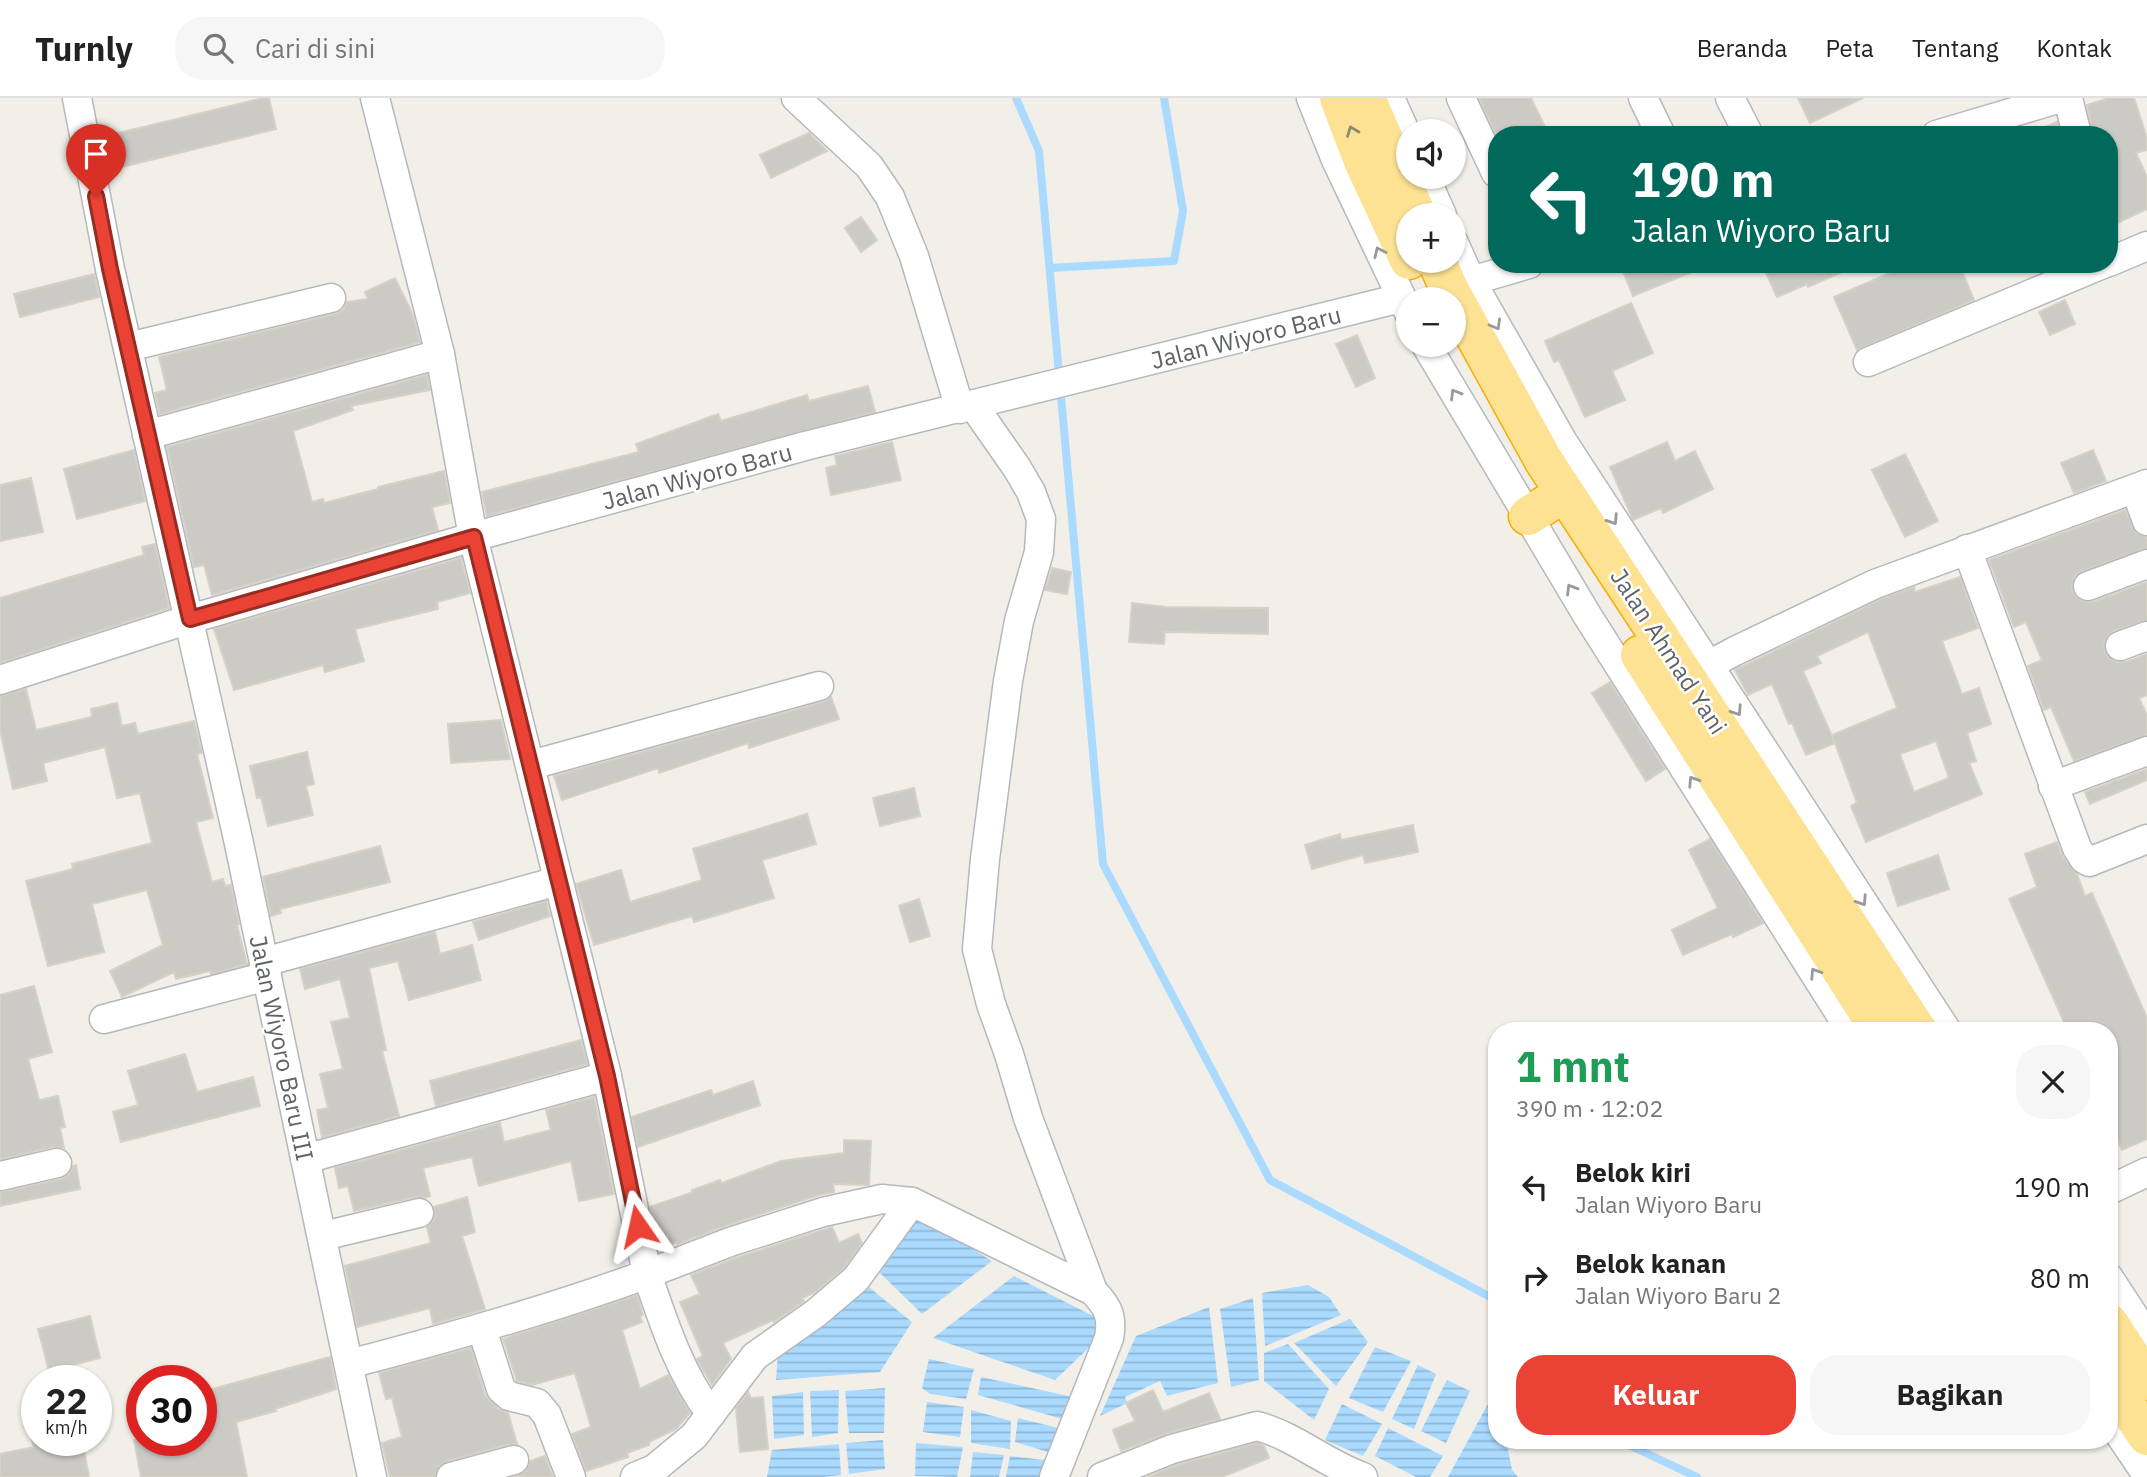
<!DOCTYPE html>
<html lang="id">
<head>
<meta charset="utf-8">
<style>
  :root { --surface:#fff; --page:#f6f6f6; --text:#222; --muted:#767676; --line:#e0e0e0; --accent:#ea4335 }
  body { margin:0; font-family:"IBM Plex Sans",sans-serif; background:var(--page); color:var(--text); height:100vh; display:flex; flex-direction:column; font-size:26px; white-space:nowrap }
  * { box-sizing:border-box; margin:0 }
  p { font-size:23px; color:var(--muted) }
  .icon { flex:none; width:38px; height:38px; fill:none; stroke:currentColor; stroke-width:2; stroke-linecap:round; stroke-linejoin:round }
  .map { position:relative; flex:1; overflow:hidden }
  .sheet { position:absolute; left:1488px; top:924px; width:630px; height:427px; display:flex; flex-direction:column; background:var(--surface); border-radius:28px; box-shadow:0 2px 5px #0004 }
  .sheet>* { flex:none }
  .top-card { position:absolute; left:1488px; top:28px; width:630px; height:147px; border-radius:28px; box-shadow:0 2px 5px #0004; background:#00695c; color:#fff; overflow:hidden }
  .controls { position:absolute; left:1396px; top:21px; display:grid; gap:14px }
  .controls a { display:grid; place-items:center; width:70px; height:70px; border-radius:50%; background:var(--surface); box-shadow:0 2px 5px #0004; font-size:35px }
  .speed { position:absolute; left:21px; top:1267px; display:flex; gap:14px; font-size:35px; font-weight:700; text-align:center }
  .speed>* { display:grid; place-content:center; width:91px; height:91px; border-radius:50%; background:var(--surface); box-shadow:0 2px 5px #0004; line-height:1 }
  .speed small { font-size:18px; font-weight:400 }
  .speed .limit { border:10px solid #d22; background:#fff; color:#111 }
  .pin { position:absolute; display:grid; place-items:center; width:60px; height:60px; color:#fff; margin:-72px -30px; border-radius:50% 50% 50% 0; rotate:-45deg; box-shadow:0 0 7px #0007 }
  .pin .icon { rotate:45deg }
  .me { position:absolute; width:77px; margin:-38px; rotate:349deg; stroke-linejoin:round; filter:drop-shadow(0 0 5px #0008) }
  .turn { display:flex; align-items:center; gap:24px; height:147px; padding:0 28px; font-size:32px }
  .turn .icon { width:91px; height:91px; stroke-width:2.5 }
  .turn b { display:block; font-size:49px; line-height:60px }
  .round { display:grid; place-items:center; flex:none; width:74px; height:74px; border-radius:28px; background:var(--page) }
  .overview { display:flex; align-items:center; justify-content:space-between; height:119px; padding:0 28px }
  h1 { font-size:42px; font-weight:700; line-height:52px; color:#1e9e55 }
  .primary-button { display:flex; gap:14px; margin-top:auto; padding:14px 28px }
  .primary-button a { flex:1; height:80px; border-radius:28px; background:var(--accent); color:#fff; font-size:28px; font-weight:700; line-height:80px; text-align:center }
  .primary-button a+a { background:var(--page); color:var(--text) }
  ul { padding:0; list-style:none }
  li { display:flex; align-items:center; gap:21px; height:91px; padding:0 28px }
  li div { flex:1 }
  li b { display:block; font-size:26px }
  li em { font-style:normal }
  header { display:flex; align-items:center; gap:42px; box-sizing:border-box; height:98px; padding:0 35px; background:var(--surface); border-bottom:2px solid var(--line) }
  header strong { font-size:33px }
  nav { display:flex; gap:38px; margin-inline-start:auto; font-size:24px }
  .search { width:490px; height:63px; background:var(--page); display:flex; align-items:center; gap:18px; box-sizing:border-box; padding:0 24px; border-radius:28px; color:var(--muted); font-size:26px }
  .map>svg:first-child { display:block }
</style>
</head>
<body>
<header>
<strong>Turnly</strong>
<div class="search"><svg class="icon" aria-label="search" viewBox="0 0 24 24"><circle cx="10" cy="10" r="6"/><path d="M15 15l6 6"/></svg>Cari di sini</div>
<nav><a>Beranda</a><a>Peta</a><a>Tentang</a><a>Kontak</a></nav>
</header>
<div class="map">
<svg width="2147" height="1379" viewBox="0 0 2147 1379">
  <defs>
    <pattern id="water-rules" width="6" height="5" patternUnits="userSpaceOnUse" patternTransform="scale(1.75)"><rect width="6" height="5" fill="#aadaff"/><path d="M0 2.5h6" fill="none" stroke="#8eb4d2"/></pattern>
  </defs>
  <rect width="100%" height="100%" fill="#f1efe8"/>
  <g fill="url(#water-rules)">
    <path d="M919 1118 992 1163 922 1216 877 1172Z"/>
    <path d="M1014 1178 1095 1219 1096 1243 1055 1282 933 1240Z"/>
    <path d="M865 1186 912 1224 880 1274 776 1282 778 1254Z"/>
    <path d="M1308 1187 1329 1199 1341 1217 1265 1248 1262 1195Z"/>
    <path d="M1253 1200 1259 1282 1231 1289 1220 1211Z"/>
    <path d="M1209 1209 1218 1285 1167 1298 1160 1283 1125 1299 1127 1305 1100 1318 1136 1238Z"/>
    <path d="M1350 1221 1368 1244 1336 1288 1294 1245Z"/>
    <path d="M1288 1246 1329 1291 1314 1322 1264 1283V1255Z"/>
    <path d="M1375 1249 1411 1263 1383 1314 1349 1300Z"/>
    <path d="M929 1261 974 1271 966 1301 930 1296 922 1290Z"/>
    <path d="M1418 1267 1436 1276 1414 1331 1392 1321Z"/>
    <path d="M981 1279 1073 1299 1066 1322 978 1297Z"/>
    <path d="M1447 1282 1470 1293 1446 1345 1421 1333Z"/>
    <path d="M885 1290 884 1335H849L845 1293Z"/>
    <path d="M839 1292 838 1335 812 1339 810 1293Z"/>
    <path d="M803 1294 804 1337 774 1341 772 1298Z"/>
    <path d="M927 1304 964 1309 960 1339 923 1334Z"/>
    <path d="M1489 1304 1496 1307V1342H1506L1512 1372 1518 1379H1448Z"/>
    <path d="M1342 1306 1382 1326 1363 1358 1325 1342Z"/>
    <path d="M971 1312 1011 1323 1010 1351 971 1345Z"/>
    <path d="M1018 1320 1066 1332 1054 1356 1015 1344Z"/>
    <path d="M1388 1330 1443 1358 1430 1379H1416L1375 1358Z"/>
    <path d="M883 1342 885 1371 849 1376 846 1345Z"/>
    <path d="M916 1345 963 1349 957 1379 915 1378Z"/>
    <path d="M839 1346 841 1377 824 1379H767L772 1352Z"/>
    <path d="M973 1354 1004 1357 999 1379H970Z"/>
    <path d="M1010 1358 1044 1362 1041 1379H1006Z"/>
  </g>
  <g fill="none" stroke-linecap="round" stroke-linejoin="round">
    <g stroke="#aadaff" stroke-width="8">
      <path d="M1016 0 1039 53 1103 766 1270 1082 1496 1202"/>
      <path d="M1050 170 1174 163 1183 113 1164 0"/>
      <path d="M1618 1342 1697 1379"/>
    </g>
  </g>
  <g fill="#cccac5" stroke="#d6d1c6" stroke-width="2" fill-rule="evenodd">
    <path d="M263 0H269L276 31 110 72 102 39Z"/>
    <path d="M1479 0H1531L1549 37H1496Z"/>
    <path d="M1798 0H1863L1810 25Z"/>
    <path d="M2109 0H2134L2147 40V52L2136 55 2147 79V111L2109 129V37H2093L2087 7Z"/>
    <path d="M2057 24 2060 37H2027Z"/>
    <path d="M809 35 827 53 771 80 760 57Z"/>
    <path d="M861 119 877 142 861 154 845 130Z"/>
    <path d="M1620 166H1709V167L1633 198Z"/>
    <path d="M1762 166H1860L1808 189 1807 186 1777 199Z"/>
    <path d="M1911 166H1959L1974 202 1857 252 1834 199Z"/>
    <path d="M94 176 99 199 20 219 14 196Z"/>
    <path d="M395 180 413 217 420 244 160 316 155 295 167 292 159 259 335 216 343 212 347 204 368 201 365 194Z"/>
    <path d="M2065 202 2075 226 2050 237 2039 214Z"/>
    <path d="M1631 205 1653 255 1612 273 1625 302 1585 319 1559 262 1554 264 1545 243Z"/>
    <path d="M1357 237 1375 280 1356 289 1336 246Z"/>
    <path d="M427 277 430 292 351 308 353 312 293 333 312 404 323 401 324 405 378 391V389L444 373 450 405 432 409 438 432 212 497 204 467 194 469 167 349Z"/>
    <path d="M868 288 875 314 487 418 482 394 639 354 636 346 718 316 721 323 807 297 809 303Z"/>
    <path d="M892 344 901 382 831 397 826 370 837 367 835 358Z"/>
    <path d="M1667 344 1675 363 1695 353 1713 391 1663 415 1661 410 1633 422 1610 369Z"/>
    <path d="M134 352 145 403 77 421 64 371Z"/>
    <path d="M2093 352 2106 383 2074 395 2061 365Z"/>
    <path d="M1905 356 1938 423 1905 439 1872 372Z"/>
    <path d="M31 380 43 434 0 443V387Z"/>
    <path d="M2125 412 2136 435 2147 439V450L2082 473 2075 478 2072 486V493L2078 501 2086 504H2093L2147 484V522L2114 533 2107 538 2104 546 2105 554 2110 561 2117 564H2126L2147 556V597L2139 600 2147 617V637L2074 663 2051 609 2044 612 2028 568 2042 562 2026 524 2014 529 1989 462Z"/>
    <path d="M155 446 169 510 0 565V500L144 457 142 449Z"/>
    <path d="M461 460 470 495 437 504 438 511 355 531 364 563 325 574 323 567 234 592 214 531Z"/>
    <path d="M1052 470 1071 474 1067 496 1045 492Z"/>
    <path d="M1960 479 1978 530 1942 543 1962 596 1979 590 1991 626 1967 635 1976 663 1969 665 1982 696 1866 744 1851 708 1857 705 1832 637 1897 610 1868 534 1817 558 1821 565 1803 573 1835 645 1806 657 1792 625 1789 626 1772 586 1748 597 1735 572 1881 501 1914 489 1915 494ZM1936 643 1949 680 1914 694 1900 656Z"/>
    <path d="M1132 505 1166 509 1268 510V536L1165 534 1164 546 1129 544Z"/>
    <path d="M1610 584 1665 671 1646 683 1592 595Z"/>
    <path d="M26 591 36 632 92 619 91 611 117 605 122 628 135 625 138 636 194 623 202 655 197 656 213 720 196 724 212 784 223 781 225 788 231 787 239 826 237 827 247 866 211 876 210 873 176 881 174 874 122 899 110 873 163 847 147 792 92 806 104 854 48 868 26 783 73 771 72 766 152 745 140 695 117 700 105 649 43 665 47 683 13 691 0 632V598Z"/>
    <path d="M831 599 839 621 749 650 748 645 659 675 658 670 562 702 554 678 823 604Z"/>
    <path d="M501 622 510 661 451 665 448 626Z"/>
    <path d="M307 654 314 686 306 688 313 717 268 728 261 699 257 700 250 668Z"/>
    <path d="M2147 671V682L2090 706 2085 694Z"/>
    <path d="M914 690 920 718 880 728 873 700Z"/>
    <path d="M807 716 816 746 762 762 774 800 694 824 692 818 594 847 576 786 621 772 630 804 683 788 702 782 693 751Z"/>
    <path d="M1413 727 1418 754 1365 765 1363 757 1312 771 1305 747 1340 736 1341 742Z"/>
    <path d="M1710 741 1763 825 1733 839 1732 836 1683 857 1672 832 1718 810 1689 752Z"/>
    <path d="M2057 744 2063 759 2077 776 2085 798 2092 795 2147 920V1041L2122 1052 2109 1023V933H2068L2009 801 2037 789 2025 756Z"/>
    <path d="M380 748 390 784 280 811 281 815 271 818 263 779Z"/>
    <path d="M1938 757 1949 791 1898 808 1887 775Z"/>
    <path d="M919 801 930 838 910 844 899 808Z"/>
    <path d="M546 803 550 818 479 842 473 824Z"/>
    <path d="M435 834 440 856 472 847 481 882 409 902 398 863 369 870 386 952 382 953 399 1018 322 1039 317 1012 328 1010 320 976 343 971 331 924 350 920 340 881 305 891 300 871Z"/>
    <path d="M34 888 52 954 28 961 39 1002 58 998 65 1029 60 1030 64 1050 53 1049 0 1061V897Z"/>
    <path d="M581 942 587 966 436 1008 430 983Z"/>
    <path d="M185 956 197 994 253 979 260 1008 121 1044 113 1014 138 1007 128 973Z"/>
    <path d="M753 983 760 1007 638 1049 632 1019 711 992 713 997Z"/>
    <path d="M594 999 614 1096 579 1103 571 1063 479 1088 472 1059 423 1070 430 1098 425 1100 415 1099 354 1113 348 1088 339 1090 335 1070 500 1025 504 1044 551 1032 546 1012Z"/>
    <path d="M844 1042 871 1043 869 1087 833 1086 834 1094 819 1097 725 1128 678 1146 676 1144 659 1150 650 1109 693 1094 692 1092 720 1082 722 1085 781 1063 844 1055Z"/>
    <path d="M76 1067 80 1091 0 1108V1094L61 1081 69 1077 73 1068Z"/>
    <path d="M467 1099 475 1134 462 1138 485 1211 433 1226 430 1210 357 1229 345 1168 431 1145 427 1129 435 1120 434 1109Z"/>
    <path d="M832 1129 839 1145 858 1136 862 1145 844 1170 814 1195 802 1200 804 1203 774 1224 773 1222 723 1245 731 1261 712 1287 697 1261 703 1258 680 1204 700 1196 691 1177 736 1160Z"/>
    <path d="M637 1197 643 1217 640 1218 642 1224 622 1232 640 1291 668 1277 690 1315 676 1331 649 1344V1347L627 1355 628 1359 586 1373 572 1336 591 1329 575 1275 532 1287 517 1283 503 1241Z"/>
    <path d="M90 1218 100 1260 49 1273 38 1231Z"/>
    <path d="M471 1250 485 1297 498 1311 508 1315 517 1346H510L447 1363 439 1368 435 1379H390L382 1345 402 1339 392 1300 386 1301 379 1275Z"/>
    <path d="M330 1259 336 1291 275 1311 276 1313 236 1324 247 1379H141L134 1342H201V1329L206 1328 201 1304V1294Z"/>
    <path d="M1153 1292 1163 1314 1209 1295 1220 1321 1168 1335 1121 1353 1113 1332 1135 1323 1126 1305Z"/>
    <path d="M748 1294 751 1300 763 1299 768 1351 740 1354 736 1310Z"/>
    <path d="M32 1342H82L89 1379H0V1356L34 1349Z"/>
    <path d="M1257 1345 1264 1348 1269 1360 1222 1379H1147L1177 1367Z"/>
    <path d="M545 1358 553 1379H515L526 1373 530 1363Z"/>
  </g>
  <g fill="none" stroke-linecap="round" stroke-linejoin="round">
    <g stroke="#b5b8bc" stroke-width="31">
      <g id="minor">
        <path d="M77 0 110 171 238 741 372 1379"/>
        <path d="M796 0 869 68 890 99 914 158 960 311"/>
        <path d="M1311 0 1336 62 1409 215"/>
        <path d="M1390 0 1409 42"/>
        <path d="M1461 0 1496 75"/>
        <path d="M1643 0 1661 37"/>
        <path d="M1730 0 1749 37"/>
        <path d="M2068 0 2077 37"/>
        <path d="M1936 37 2061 0"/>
        <path d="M1425 79 1442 117"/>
        <path d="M1454 145 1471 183 1563 344 1947 933"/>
        <path d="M2109 164 2147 148"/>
        <path d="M1471 183 1529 166"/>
        <path d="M1426 247 1587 517 1851 933"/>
        <path d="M128 249 331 200"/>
        <path d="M1868 264 2103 166"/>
        <path d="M973 307 1017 370 1031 394 1041 421 1039 454 1019 523 1008 583 985 761 977 851 991 906 1009 956 1028 1020 1093 1193"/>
        <path d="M147 337 440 256"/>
        <path d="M2135 391 2147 423"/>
        <path d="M1967 451 2077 750 2084 761 2089 764 2147 741"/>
        <path d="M2088 488 2147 466"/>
        <path d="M2120 548 2147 538"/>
        <path d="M1707 568 1735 553 1875 486 2147 386"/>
        <path d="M0 582 190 521 473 439 805 348 1401 200"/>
        <path d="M531 667 819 588"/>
        <path d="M2053 688 2147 653"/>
        <path d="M264 864 558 783"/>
        <path d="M104 921 267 878"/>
        <path d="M305 1061 607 978"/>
        <path d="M0 1078 57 1065"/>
        <path d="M2109 1092 2147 1074"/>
        <path d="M323 1138 419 1115"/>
        <path d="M2109 1180 2147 1238"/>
        <path d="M482 1231 501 1291 509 1298 537 1305 547 1317 571 1379"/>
        <path d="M349 1266C449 1240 549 1212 647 1176L607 978 473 439 440 256 375 0"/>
        <path d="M711 1316C680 1276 663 1223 647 1176L730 1144 823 1114 882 1101 912 1104 1093 1193C1108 1209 1113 1218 1109 1240L1054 1379"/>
        <path d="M2109 1321 2147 1377"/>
        <path d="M451 1379 514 1362"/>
        <path d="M635 1379 654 1371 694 1338 755 1258 816 1215 856 1181 912 1104"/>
        <path d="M1102 1379 1172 1351 1257 1328C1295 1338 1326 1366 1363 1379"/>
      </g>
    </g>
    <g stroke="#f9ab00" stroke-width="41">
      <g id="highway">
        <path d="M1339 0 1363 63 1409 162"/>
        <path d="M1366 0 1417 117"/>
        <path d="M1437 163 1449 191 1544 363 1918 933"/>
        <path d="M1528 418 1547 406"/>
        <path d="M1640 557 1880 933"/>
        <path d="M2109 1225 2147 1283"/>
        <path d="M2109 1281 2147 1338"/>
      </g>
    </g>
    <use href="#minor" stroke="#fff" stroke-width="28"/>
    <use href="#highway" stroke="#fde293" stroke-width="38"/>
  </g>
  <defs><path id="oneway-chevron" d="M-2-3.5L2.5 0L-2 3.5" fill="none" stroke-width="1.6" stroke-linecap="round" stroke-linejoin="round" transform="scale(1.75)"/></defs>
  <use stroke="#8e8975" href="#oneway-chevron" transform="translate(1352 33) rotate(-111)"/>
  <g stroke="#979a9d">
    <use href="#oneway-chevron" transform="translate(1379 154) rotate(-115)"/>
    <use href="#oneway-chevron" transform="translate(1496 227) rotate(60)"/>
    <use href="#oneway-chevron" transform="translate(1455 296) rotate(-121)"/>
    <use href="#oneway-chevron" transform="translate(1613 422) rotate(57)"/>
    <use href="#oneway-chevron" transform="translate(1571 491) rotate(-121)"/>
    <use href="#oneway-chevron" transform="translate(1737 613) rotate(57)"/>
    <use href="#oneway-chevron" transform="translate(1693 683) rotate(-123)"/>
    <use href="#oneway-chevron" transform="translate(1862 803) rotate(57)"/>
    <use href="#oneway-chevron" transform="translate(1815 875) rotate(-123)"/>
  </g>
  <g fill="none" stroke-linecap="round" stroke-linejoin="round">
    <g stroke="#982c22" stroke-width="18">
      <path id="route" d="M96 98 110 171 190 521 474 439 607 978 638 1128"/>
    </g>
    <use href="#route" stroke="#ea4335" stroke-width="12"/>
  </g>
  <g text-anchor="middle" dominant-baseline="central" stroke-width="5" stroke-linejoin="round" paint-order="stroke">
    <g font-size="24" fill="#5f6368" stroke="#fff">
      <text transform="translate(1246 239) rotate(-14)">Jalan Wiyoro Baru</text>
      <text transform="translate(697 378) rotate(-15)">Jalan Wiyoro Baru</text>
      <text transform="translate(1669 553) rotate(57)">Jalan Ahmad Yani</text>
      <text transform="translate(282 950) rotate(78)">Jalan Wiyoro Baru III</text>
    </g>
  </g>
</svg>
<div class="controls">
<a><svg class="icon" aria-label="sound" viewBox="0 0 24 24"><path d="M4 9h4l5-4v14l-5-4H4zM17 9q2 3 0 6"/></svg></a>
<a>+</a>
<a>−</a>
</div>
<div class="speed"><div>22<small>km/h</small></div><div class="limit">30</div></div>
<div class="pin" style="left:96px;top:98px;background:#d93025"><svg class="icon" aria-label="arrive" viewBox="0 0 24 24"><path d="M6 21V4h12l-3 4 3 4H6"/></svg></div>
<svg class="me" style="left:638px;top:1128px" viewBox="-20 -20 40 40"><path d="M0-17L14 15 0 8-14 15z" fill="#ea4335" stroke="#fff" stroke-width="4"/></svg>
<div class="top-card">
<div class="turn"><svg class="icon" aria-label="left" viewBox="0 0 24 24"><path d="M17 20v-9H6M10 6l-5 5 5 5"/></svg><div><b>190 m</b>Jalan Wiyoro Baru</div></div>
</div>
<section class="sheet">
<div class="overview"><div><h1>1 mnt</h1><p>390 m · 12:02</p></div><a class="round"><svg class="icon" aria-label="close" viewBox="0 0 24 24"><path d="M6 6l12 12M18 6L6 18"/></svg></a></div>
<ul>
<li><svg class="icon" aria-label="left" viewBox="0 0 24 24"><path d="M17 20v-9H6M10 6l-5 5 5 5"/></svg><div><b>Belok kiri</b><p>Jalan Wiyoro Baru</p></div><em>190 m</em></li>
<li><svg class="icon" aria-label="right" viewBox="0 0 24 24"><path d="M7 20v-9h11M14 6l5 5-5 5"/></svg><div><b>Belok kanan</b><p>Jalan Wiyoro Baru 2</p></div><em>80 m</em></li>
</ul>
<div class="primary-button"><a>Keluar</a><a>Bagikan</a></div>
</section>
</div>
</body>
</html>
